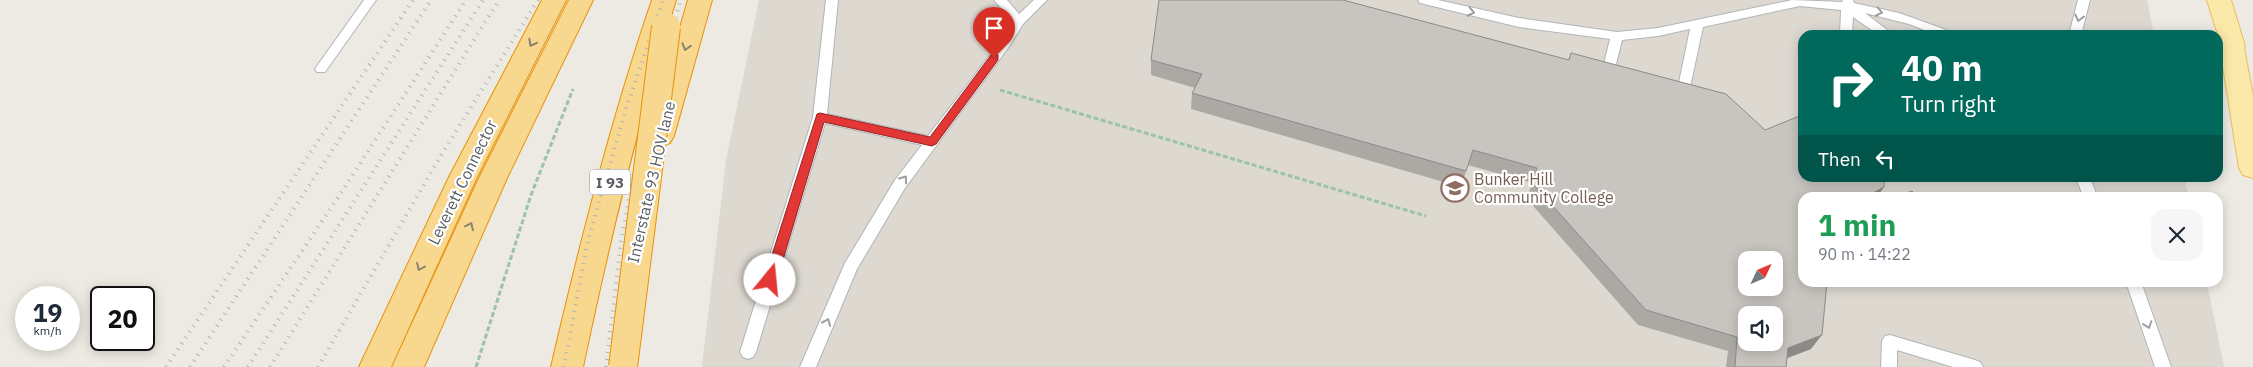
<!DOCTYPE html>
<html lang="en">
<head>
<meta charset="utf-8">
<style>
  :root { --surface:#fff; --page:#f6f6f7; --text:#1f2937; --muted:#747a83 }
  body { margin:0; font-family:"IBM Plex Sans",sans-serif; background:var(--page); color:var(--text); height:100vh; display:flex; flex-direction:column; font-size:19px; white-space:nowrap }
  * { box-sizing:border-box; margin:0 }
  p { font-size:16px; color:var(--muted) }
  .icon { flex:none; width:28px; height:28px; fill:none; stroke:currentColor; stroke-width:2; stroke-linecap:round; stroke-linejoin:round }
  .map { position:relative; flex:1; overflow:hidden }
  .side { position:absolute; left:1798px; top:192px; width:425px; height:95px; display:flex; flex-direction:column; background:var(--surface); border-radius:15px; box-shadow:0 2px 12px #0003 }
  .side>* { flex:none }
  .hud { position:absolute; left:1798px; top:30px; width:425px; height:152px; border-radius:15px; box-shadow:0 2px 12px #0003; background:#00695c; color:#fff; overflow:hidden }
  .needle { width:32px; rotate:46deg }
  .tools { position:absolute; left:1738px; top:251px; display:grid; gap:10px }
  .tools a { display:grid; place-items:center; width:45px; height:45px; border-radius:10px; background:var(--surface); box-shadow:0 2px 12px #0003; font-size:25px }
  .speed { position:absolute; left:15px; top:286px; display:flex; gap:10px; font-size:25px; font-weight:700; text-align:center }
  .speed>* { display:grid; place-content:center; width:65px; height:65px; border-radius:50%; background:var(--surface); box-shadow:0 2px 12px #0003; line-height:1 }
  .speed small { font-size:12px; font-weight:400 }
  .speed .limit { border:2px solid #111; border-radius:8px; background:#fff; color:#111 }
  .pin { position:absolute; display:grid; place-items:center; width:42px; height:42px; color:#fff; margin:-51px -21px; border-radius:50% 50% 50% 0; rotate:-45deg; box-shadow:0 0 5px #0007 }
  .pin .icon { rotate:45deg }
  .me { position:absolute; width:55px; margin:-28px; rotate:17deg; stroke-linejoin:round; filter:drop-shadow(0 0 4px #0008) }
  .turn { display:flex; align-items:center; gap:18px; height:105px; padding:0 20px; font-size:22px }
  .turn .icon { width:65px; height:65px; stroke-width:2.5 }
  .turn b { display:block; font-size:35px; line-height:42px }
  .then { display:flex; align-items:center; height:48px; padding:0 20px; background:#0003; gap:10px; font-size:19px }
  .round { display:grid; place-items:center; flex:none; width:52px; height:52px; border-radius:15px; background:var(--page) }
  .summary { display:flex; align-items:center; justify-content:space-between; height:85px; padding:0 20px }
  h1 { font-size:30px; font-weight:700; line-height:38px; color:#1e9e55 }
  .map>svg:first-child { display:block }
</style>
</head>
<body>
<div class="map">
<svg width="2253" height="367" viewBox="0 0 2253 367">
  <rect width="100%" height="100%" fill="#edeae3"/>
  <path fill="#ddd9d1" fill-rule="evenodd" d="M759 0H2147L2154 35H1802V178H2184L2189 197 1802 198V282L2207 283 2224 367H702L726 160ZM1746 260H1774V288H1746ZM1746 315H1774V342H1746Z"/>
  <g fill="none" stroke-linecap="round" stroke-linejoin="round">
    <g stroke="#b1b4b8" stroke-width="2">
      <g id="lane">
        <path d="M364 0H376L325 72H317L315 69 317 66Z"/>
        <path d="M826 0H838L827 114 928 136 1000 42 1013 21 994 0H1007L1019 14 1034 0H1047L1023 24 1008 48 905 188 857 269 816 367H800L845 263 895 180 922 145 825 123 756 352 753 357 748 359 743 357 740 352 813 117Z"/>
        <path d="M1418 0H1438L1519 18 1617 32 1658 28 1792 0 1842 2 1843 0H1853L1854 3 1899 13 1952 32 1954 35H1937L1909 24 1865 13 1894 35H1879L1853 17 1852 35H1840L1841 10 1800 6 1703 27 1689 92 1683 97 1677 92 1690 29 1658 36 1622 40 1614 72 1608 76 1602 72 1610 39 1519 27 1420 3Z"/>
        <path d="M2078 0H2090L2081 35H2069Z"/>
        <path d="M2076 178H2090L2098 198H2084Z"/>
        <path d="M2126 282H2141L2171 367H2155Z"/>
        <path d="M1890 335 1975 360 1980 362 1983 367H1953L1897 350V367H1881L1882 341 1885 336Z"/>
      </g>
    </g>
    <g stroke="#ebbb5e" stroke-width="2">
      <path id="primary" d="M2207 0H2231L2245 46 2244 48 2253 96V178L2243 175 2239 168 2218 35Z"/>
    </g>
    <g stroke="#e7930a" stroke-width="2">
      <g id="highway">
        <path d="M542 0H566L477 177 391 367H359L449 177Z"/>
        <path d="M569 0H593L507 178 424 367H392L479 178Z"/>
        <path d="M652 0H676C638 121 609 243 583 367H551C580 243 611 120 652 0Z"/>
        <path d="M688 0H712L674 136 670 143 661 146 652 143 648 136Z"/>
      </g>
    </g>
    <g stroke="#9ac4a4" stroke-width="3" stroke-dasharray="5 2.5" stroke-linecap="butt">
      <path d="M1000 90 1426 216"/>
      <path d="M476 367 531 195 573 89"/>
    </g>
    <use href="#lane" fill="#fff" fill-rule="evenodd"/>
    <use href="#primary" fill="#fbe9aa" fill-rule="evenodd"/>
    <use href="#highway" fill="#f8d78f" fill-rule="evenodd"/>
    <g stroke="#b2b3b3" stroke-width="4" stroke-dasharray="1 6" stroke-linecap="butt">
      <path d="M166 367 413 0"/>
      <path d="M190 367 431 0"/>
      <path d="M224 367 339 196 466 0"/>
      <path d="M248 367 483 0"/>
      <path d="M270 367 499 0"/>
      <path d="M318 367 440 157 538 0"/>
      <path d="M564 367 587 244 626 109 663 0"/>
      <path d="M606 367 621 242 646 109 681 0"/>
    </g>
    <g stroke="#e7930a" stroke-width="30" stroke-linecap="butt">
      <path id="highway-bridge" d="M623 367 666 27"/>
    </g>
    <use href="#highway-bridge" stroke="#f8d78f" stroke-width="28"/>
  </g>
  <g fill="#aca9a5">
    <path d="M1571 53 1765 130 1884 187 1876 198H1802L1811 349 1787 358 1786 367H1726L1728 351 1638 325 1527 199 1532 183 1468 165 1461 187 1191 109 1192 93 1195 88 1151 75V60H1568Z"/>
    <path d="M1861 282H1874L1864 286Z"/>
  </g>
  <g fill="#8c8a86">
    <path d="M1884 187 1876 198H1864Z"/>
    <path d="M1867 282H1874L1864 286Z"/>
    <path d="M1822 335 1811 349 1777 362 1788 348Z"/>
  </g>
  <g fill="#c8c5c0" stroke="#8c8a86" fill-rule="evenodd">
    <path d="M1159 0H1343L1569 60 1571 53 1726 94 1765 130 1802 115V178H1884V187L1864 198H1802V282H1827L1822 335 1788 348 1786 367H1735L1737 337 1646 310 1533 184 1537 168 1473 150 1466 171 1192 93 1202 74 1151 60ZM1746 260H1774V288H1746ZM1746 315H1774V342H1746Z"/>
    <path d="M1912 191 1919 198H1894Z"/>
  </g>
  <defs><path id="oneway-chevron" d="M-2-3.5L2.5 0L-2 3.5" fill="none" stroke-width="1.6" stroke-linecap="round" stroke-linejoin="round" transform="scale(1.25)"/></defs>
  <g stroke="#9d9fa1">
    <use href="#oneway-chevron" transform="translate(1471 12) rotate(12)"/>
    <use href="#oneway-chevron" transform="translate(1879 12) rotate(12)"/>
    <use href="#oneway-chevron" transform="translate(2079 18) rotate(104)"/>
    <use href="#oneway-chevron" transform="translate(904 179) rotate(-54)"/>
    <use href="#oneway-chevron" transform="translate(827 322) rotate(-67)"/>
    <use href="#oneway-chevron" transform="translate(2148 325) rotate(71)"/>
  </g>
  <g stroke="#8a8370">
    <use href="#oneway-chevron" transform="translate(532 43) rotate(118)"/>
    <use href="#oneway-chevron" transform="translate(686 47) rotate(106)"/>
    <use href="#oneway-chevron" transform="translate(470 226) rotate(-65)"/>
    <use href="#oneway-chevron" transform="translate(420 267) rotate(115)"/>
  </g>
  <path fill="#e23735" stroke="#932422" d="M994 54 998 55V60L936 144 932 146 824 122 777 280 775 283H766L764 280 817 114 820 113 930 137 991 55Z"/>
  <defs>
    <g id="university-ring" transform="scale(1.4375)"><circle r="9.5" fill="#fff" stroke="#8d6e63" stroke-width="1.5"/><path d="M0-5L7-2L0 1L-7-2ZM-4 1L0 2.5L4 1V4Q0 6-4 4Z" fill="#8d6e63"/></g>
  </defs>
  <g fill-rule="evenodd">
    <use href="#university-ring" x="1455" y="188"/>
  </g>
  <g text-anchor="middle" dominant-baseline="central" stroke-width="4.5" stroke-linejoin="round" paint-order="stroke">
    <rect fill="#fff" stroke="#8c8f92" stroke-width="1" x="590" y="169.5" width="40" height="25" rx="4"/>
    <g font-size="15" font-weight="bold" fill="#5b5f63">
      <text x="610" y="182">I 93</text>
    </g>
    <g font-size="16" fill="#785e54" stroke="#fff" text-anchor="start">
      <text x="1474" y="179">Bunker Hill<tspan x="1474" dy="18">Community College</tspan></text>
    </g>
    <g font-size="16" fill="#5b5f63" stroke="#fff">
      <text transform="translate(462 182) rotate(-64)">Leverett Connector</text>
      <text transform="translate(651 182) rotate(-77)">Interstate 93 HOV lane</text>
    </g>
  </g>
</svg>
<div class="tools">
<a><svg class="needle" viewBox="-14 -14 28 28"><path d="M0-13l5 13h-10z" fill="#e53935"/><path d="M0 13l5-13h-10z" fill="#747a83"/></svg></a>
<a><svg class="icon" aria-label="sound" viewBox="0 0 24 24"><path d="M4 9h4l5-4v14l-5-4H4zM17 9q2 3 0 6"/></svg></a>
</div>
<div class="speed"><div>19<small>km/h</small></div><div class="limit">20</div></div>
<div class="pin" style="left:994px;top:58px;background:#d93025"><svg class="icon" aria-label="arrive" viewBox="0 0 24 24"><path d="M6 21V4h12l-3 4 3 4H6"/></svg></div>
<svg class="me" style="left:770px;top:280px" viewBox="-20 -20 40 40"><circle r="19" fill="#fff"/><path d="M0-13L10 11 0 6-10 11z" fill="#e23735"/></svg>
<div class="hud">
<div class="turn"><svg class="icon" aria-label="right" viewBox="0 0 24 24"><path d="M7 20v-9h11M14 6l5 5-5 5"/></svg><div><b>40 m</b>Turn right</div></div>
<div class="then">Then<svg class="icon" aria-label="left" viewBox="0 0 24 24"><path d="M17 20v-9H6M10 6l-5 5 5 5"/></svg></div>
</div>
<section class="side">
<div class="summary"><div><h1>1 min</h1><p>90 m · 14:22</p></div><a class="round"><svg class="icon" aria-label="close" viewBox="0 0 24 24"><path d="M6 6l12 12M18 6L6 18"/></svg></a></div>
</section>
</div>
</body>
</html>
